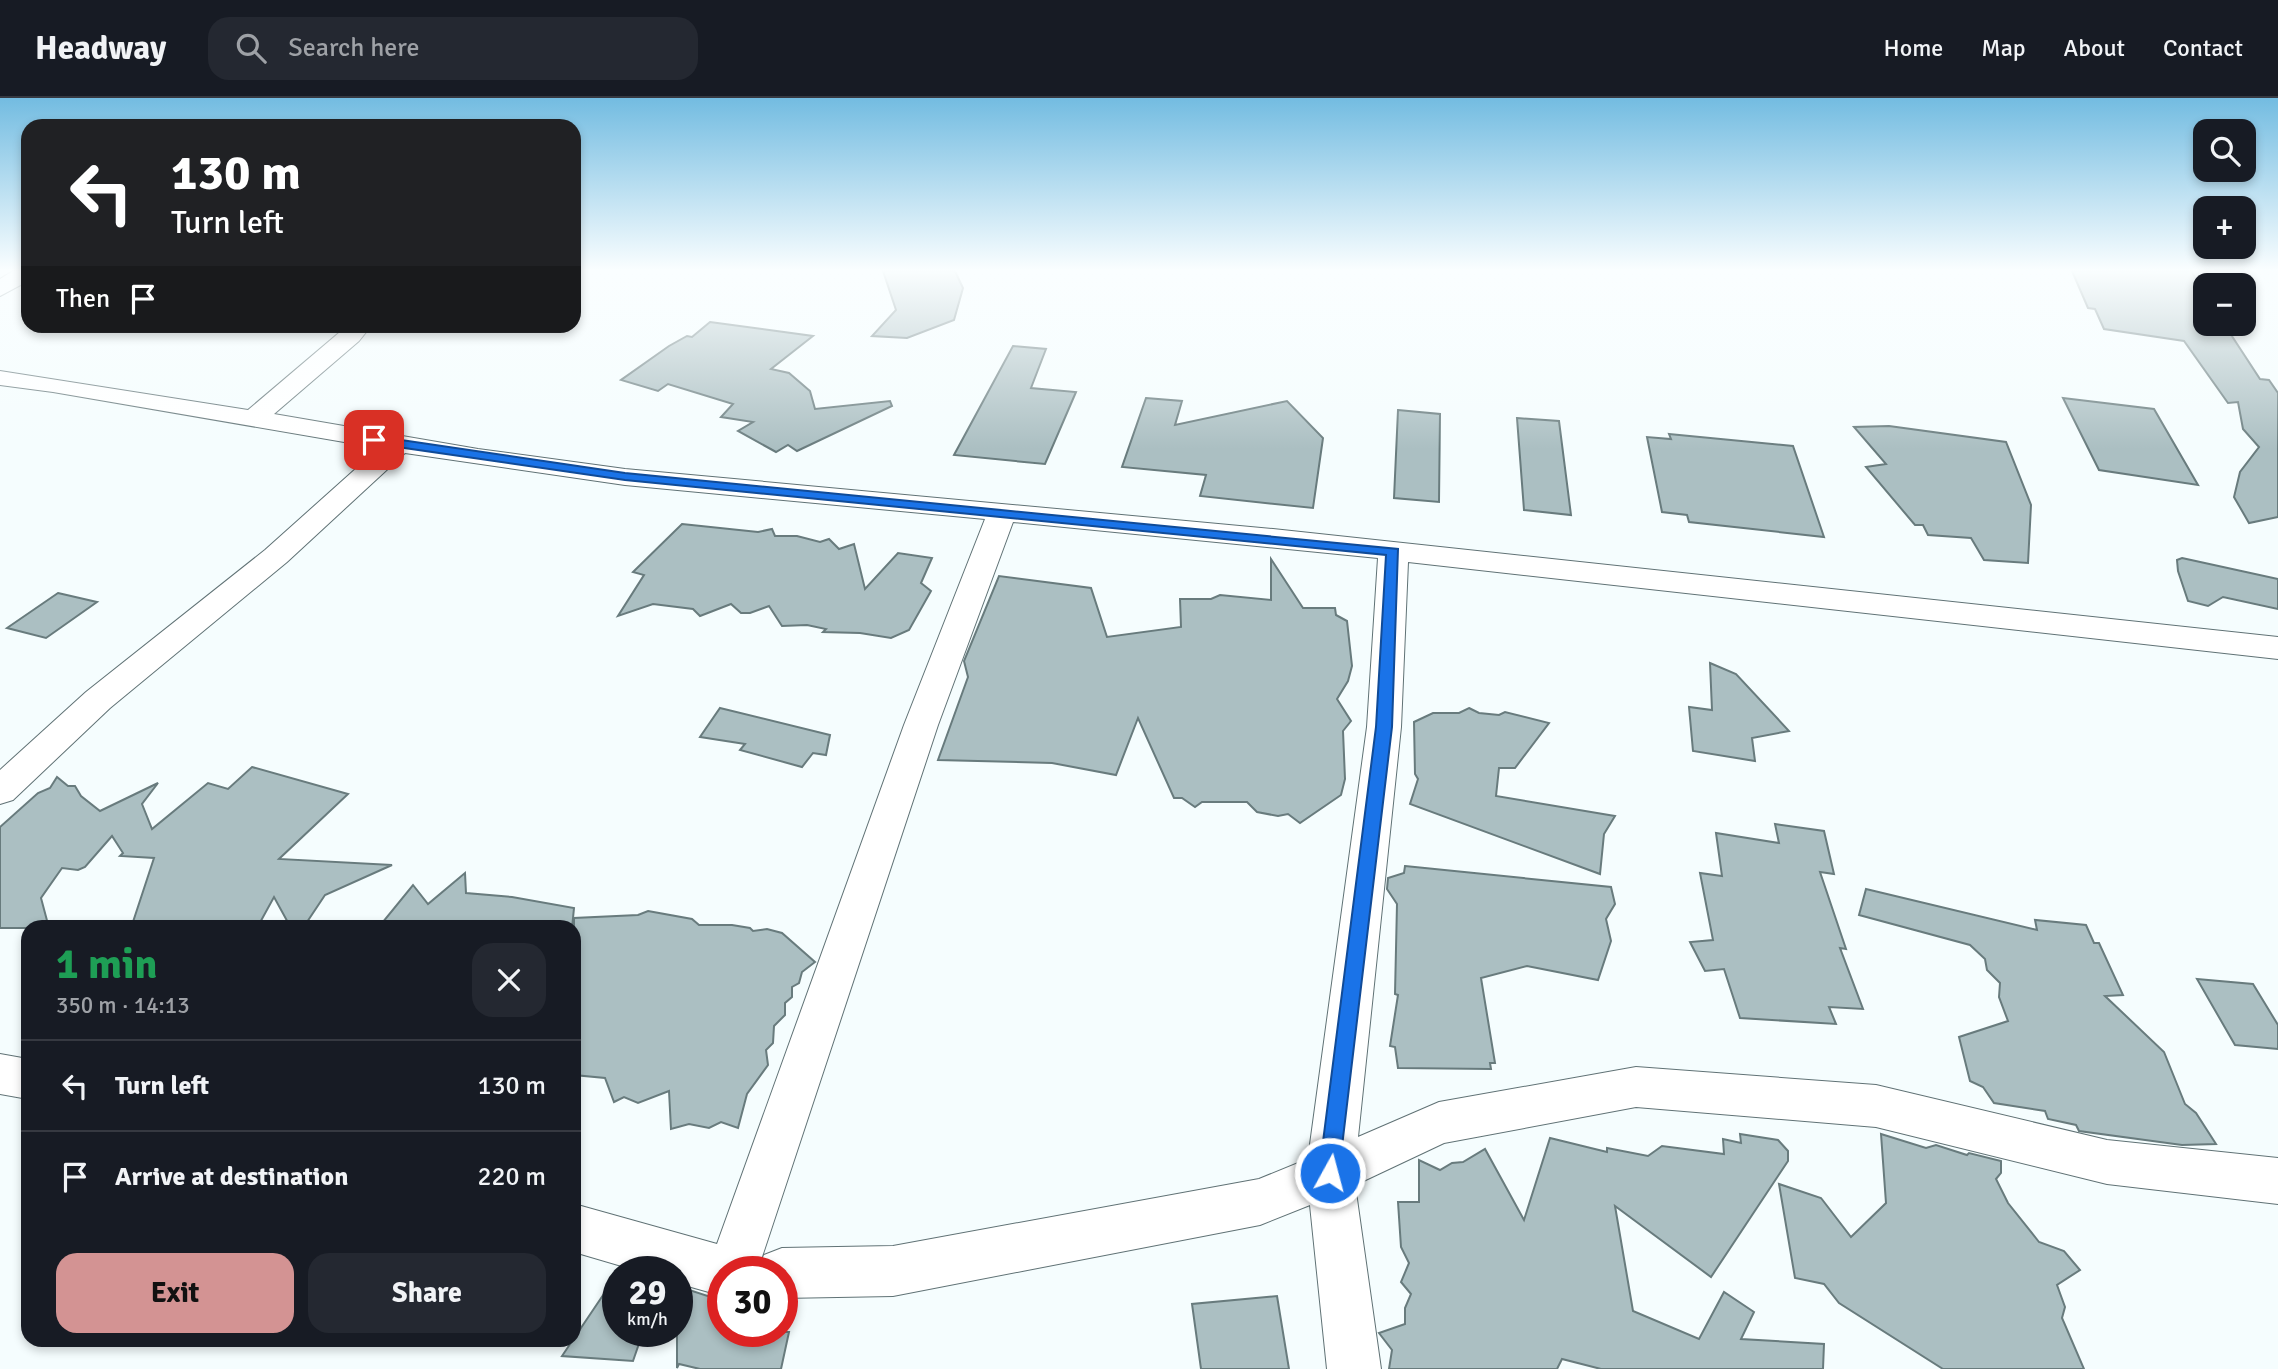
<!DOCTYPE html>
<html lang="en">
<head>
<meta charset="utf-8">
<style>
  :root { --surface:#171b24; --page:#242831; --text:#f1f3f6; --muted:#9ea1a6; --line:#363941; --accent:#d39393 }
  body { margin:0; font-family:Signika,sans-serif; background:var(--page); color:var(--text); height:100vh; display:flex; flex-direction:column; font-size:26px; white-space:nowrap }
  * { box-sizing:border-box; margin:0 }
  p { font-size:23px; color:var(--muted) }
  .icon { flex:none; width:38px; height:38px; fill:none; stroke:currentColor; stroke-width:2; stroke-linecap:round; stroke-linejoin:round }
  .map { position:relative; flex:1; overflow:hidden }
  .drawer { position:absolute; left:21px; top:822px; width:560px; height:427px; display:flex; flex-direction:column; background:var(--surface); border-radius:21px; box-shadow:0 4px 10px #0003 }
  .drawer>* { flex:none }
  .top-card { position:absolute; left:21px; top:21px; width:560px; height:214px; border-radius:21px; box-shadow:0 4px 10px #0003; background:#202124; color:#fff; overflow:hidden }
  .controls { position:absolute; left:2193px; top:21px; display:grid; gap:14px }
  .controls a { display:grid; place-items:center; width:63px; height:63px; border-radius:14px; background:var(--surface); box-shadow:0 4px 10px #0003; font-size:35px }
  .speed { position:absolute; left:602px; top:1158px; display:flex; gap:14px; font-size:35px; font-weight:700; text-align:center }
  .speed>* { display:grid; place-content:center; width:91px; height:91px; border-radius:50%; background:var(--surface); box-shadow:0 4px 10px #0003; line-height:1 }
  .speed small { font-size:18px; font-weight:400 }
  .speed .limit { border:10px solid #d22; background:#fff; color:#111 }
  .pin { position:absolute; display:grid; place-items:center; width:60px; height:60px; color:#fff; margin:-30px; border-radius:14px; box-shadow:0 4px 10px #0006 }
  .me { position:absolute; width:77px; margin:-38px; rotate:7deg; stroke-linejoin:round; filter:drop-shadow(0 0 5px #0008) }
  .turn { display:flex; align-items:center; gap:24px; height:147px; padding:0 35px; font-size:32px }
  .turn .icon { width:91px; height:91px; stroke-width:2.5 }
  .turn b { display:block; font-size:49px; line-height:60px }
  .then { display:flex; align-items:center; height:66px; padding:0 35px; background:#0003; gap:14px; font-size:26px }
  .round { display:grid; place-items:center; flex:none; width:74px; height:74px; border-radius:21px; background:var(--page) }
  .head { display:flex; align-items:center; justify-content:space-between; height:119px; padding:0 35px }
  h1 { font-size:42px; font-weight:800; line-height:52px; color:#1e9e55 }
  .primary-button { display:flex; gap:14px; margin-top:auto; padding:14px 35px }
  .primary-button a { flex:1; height:80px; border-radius:21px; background:var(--accent); color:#111; font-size:28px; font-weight:800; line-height:80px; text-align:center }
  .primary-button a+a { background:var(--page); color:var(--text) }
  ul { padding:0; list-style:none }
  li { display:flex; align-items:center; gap:21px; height:91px; padding:0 35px; border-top:2px solid var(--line) }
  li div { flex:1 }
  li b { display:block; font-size:26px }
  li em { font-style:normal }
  header { display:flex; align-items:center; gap:42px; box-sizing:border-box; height:98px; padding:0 35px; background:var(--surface); border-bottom:2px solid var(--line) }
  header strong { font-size:33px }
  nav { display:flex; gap:38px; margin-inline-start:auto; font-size:24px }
  .search { width:490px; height:63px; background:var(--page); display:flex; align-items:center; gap:18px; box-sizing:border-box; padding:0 24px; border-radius:21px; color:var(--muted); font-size:26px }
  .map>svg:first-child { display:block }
</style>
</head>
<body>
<header>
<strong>Headway</strong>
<div class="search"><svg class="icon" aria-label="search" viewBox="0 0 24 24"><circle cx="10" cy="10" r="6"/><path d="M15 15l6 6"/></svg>Search here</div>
<nav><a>Home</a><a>Map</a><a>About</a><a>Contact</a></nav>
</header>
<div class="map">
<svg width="2278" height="1271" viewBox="0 0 2278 1271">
  <rect width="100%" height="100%" fill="#f5fdfe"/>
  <g fill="#abbfc2" stroke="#687b7d" stroke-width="2">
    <path d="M883 173H955L963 190 954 222 907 240 872 238 896 212Z"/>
    <path d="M2072 173H2191L2205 195V226H2224L2260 281 2269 282 2278 295V419L2249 425 2234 399 2240 374 2259 349 2243 331 2238 304 2228 305 2184 243 2104 231 2095 211 2088 210Z"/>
    <path d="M710 224 813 238 771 271 789 275 810 293 815 311 890 303 892 308 797 353 788 347 776 354 738 333 753 324 721 319 733 306 668 286 658 293 621 282 669 248 687 238 692 239Z"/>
    <path d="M1013 248 1046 251 1031 290 1076 294 1045 366 954 357Z"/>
    <path d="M1146 300 1182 303 1175 327 1287 303 1323 340 1313 410 1200 398 1206 377 1122 369Z"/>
    <path d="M2063 300 2154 311 2198 387 2099 372Z"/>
    <path d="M1398 312 1440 316 1439 404 1394 400Z"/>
    <path d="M1517 320 1559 323 1571 417 1524 412Z"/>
    <path d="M1889 328 2006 344 2031 407 2028 465 1984 462 1971 440 1928 437 1923 427H1915L1866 369 1886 366 1854 329Z"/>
    <path d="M1669 336 1793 348 1824 439 1689 424 1687 417 1662 414 1647 339 1671 341Z"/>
    <path d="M682 426 758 434 772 431 775 438H797L820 444 829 441 839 451 854 446 865 491 898 455 932 460 921 485 931 493 909 532 891 540 860 535 823 534 826 531 807 527 782 528 769 508 750 515H741L731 506 700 518 693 511 653 506 618 518 644 477 633 474Z"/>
    <path d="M2182 460 2278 481V511L2223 499 2208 508 2188 503 2178 473 2177 462Z"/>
    <path d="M1271 461 1303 510H1335L1336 517 1347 523 1352 568 1348 583 1337 601 1351 623 1343 633 1345 681 1341 697 1300 725 1288 716 1278 718 1257 714 1247 704H1202L1195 709 1182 700H1174L1138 620 1116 677 1052 665 938 662 968 579 964 563 999 478 1091 490 1107 539 1181 529 1180 501H1211L1220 497 1271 502Z"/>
    <path d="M58 495 97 504 46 540 7 530Z"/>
    <path d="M1710 565 1736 576 1789 633 1752 640 1755 663 1693 653 1689 609 1712 612Z"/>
    <path d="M720 610 830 637 826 657 813 655 802 669 740 652 745 646 700 639Z"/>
    <path d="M1469 610 1479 615 1499 617 1505 614 1549 625 1515 670H1499L1496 698 1615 718 1604 736 1600 776 1410 706 1418 681 1415 676 1414 624 1433 615H1459Z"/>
    <path d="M252 669 348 696 279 761 392 767 325 797 303 830H291L274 799 257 830H131L154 760 120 758 123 755 112 738 85 769 78 772 62 770 41 800 49 830H0V729L38 695 50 690 57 679 68 688H75L81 698 100 713 158 685 142 706 152 731 208 685 228 691Z"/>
    <path d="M1775 726 1824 733 1834 776 1820 774 1846 851 1840 850 1863 911 1829 909 1836 926 1740 920 1724 871 1705 873 1690 844 1713 842 1700 775 1722 778 1716 735 1779 745Z"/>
    <path d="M1405 768 1611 789 1615 806 1606 821 1611 843 1598 882 1527 868 1481 880 1495 965H1490L1491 971 1398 970 1395 949 1390 948 1398 897 1395 896 1397 806 1387 791 1388 780 1404 775Z"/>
    <path d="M465 775 466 795 512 799 574 810 572 830H378L413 787 428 806Z"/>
    <path d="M1866 791 2037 832 2035 822 2086 827 2094 845H2099L2123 897 2105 898 2164 954 2185 1006 2196 1015 2216 1046 2182 1047 2079 1033 2076 1027 2048 1021 2045 1013 1994 1005 1983 989 1970 983 1959 939 2008 923 1999 899 2000 885 1987 872 1985 861 1970 847 1859 817Z"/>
    <path d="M648 813 692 821 699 827H732L750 830 753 833 767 831 782 835 815 864 802 874 799 885 792 889V899L785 905V917L774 928 773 945 766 952 768 967 747 996 738 1030 721 1024 709 1030 689 1026 671 1031 669 993 638 1005 624 999 614 1004 605 980 574 977V820L638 817Z"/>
    <path d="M2197 881 2253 886 2278 927V951L2235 947Z"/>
    <path d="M1740 1036 1778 1042 1788 1053V1063L1711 1179 1615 1108 1633 1213 1699 1241 1724 1194 1754 1214 1741 1241 1824 1246 1823 1271H1601L1562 1261 1557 1271H1389L1392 1252 1379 1235 1405 1226V1210L1411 1196 1401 1184 1409 1165 1401 1149 1398 1104H1419V1062L1440 1072 1452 1065 1463 1064 1485 1051 1524 1122 1550 1040 1607 1054V1050L1648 1058 1662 1048 1724 1056 1723 1041 1741 1045Z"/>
    <path d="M1881 1036 1926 1050 1936 1047 1967 1057 1969 1055 2001 1063V1075L1996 1081 2008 1105 2039 1144 2064 1153 2080 1172 2057 1187 2065 1209 2062 1220 2084 1271H1943L1839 1205 1824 1186 1795 1180 1779 1086 1821 1100 1851 1139 1886 1105Z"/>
    <path d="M618 1175V1234H643L633 1263 562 1258Z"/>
    <path d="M677 1188 714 1200 711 1206 723 1210V1234H789L781 1271H700L679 1266 677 1270Z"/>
    <path d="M1277 1198 1289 1271H1201L1192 1206Z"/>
  </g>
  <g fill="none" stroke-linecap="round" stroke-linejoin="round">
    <g stroke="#607275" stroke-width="2">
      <g id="minor">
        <path d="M13 173H28V183L0 198V181Z"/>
        <path d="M347 228H371L359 243 274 316 478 351 625 371 1273 431 2278 539V561L1408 464 1401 629 1358 1039 1439 1004 1636 969 1876 987 2107 1042 2278 1060V1106L2107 1086 1876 1029 1636 1009 1444 1045 1355 1087 1381 1271H1327L1310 1107 1260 1127 893 1198 782 1200V1174H757L764 1157 782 1150 893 1148 1259 1081 1308 1061 1367 629 1378 460 1013 424 938 627 757 1174H723V1198L677 1185V1174H642L574 1154V1106L717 1146 904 627 985 421 625 387 405 355 287 464 110 610 13 702 0 706V672L86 594 265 452 379 350 53 294 0 287V273L248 312Z"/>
        <path d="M0 956 28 961V1001L0 996Z"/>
      </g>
    </g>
    <use href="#minor" fill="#fff" fill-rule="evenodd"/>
  </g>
  <linearGradient id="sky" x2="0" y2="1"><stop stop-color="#73bce1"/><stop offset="0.49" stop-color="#fafeff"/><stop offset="1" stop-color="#fafeff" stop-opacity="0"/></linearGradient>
  <rect width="2278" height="351" fill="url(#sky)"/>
  <path fill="#1a73e8" stroke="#114b97" stroke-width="2" d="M374 338 625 375 1398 451 1392 629 1338 1082 1330 1085 1322 1082 1319 1075 1376 629 1386 457 625 382 370 345 368 342Z"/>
</svg>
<div class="controls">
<a><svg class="icon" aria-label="search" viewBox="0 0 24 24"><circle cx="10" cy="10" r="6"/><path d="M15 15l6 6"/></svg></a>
<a>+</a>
<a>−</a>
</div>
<div class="speed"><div>29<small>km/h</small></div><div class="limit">30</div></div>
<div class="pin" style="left:374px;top:342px;background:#d93025"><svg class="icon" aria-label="arrive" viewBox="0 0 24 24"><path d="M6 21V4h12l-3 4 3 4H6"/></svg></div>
<svg class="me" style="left:1330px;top:1075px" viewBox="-20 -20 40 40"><circle r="17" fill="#1a73e8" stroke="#fff" stroke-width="3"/><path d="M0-11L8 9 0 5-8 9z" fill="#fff"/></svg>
<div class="top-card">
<div class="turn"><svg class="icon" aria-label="left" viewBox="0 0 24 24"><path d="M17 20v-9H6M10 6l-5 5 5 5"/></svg><div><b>130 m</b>Turn left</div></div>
<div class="then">Then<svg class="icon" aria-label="arrive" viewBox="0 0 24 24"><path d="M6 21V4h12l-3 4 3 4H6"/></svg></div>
</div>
<section class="drawer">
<div class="head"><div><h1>1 min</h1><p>350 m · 14:13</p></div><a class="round"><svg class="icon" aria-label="close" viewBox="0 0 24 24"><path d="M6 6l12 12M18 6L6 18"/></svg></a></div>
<ul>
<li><svg class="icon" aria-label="left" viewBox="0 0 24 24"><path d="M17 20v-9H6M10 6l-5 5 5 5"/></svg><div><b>Turn left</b></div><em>130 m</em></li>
<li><svg class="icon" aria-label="arrive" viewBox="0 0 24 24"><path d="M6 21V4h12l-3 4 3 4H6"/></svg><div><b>Arrive at destination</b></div><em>220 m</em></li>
</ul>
<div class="primary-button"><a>Exit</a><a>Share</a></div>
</section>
</div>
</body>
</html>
